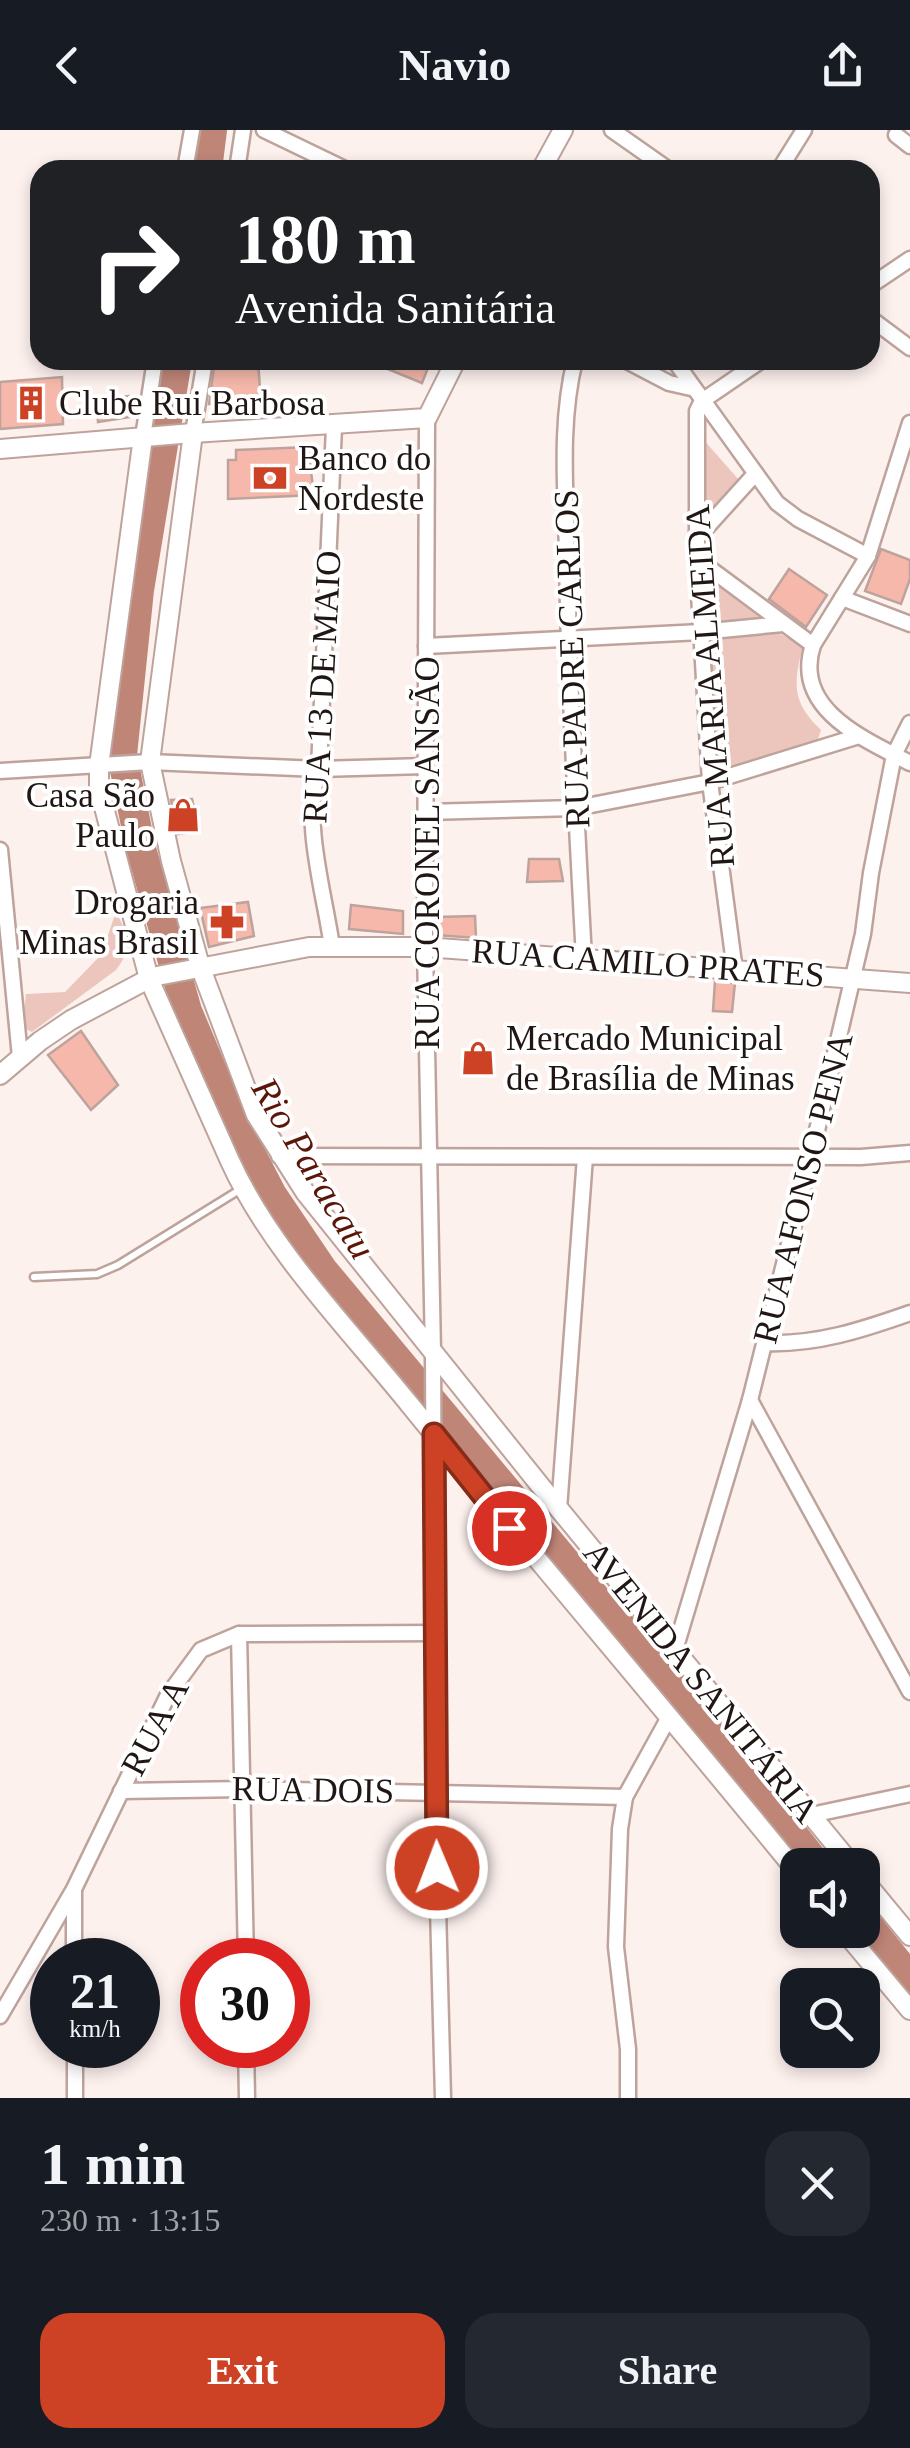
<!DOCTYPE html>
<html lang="en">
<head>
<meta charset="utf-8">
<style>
  :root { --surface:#171b24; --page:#242831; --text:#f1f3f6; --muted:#9ea1a6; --accent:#cd4225 }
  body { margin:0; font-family:"Times New Roman",serif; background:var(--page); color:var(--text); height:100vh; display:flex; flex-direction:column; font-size:38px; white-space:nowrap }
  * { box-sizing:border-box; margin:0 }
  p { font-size:32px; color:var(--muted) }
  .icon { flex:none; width:55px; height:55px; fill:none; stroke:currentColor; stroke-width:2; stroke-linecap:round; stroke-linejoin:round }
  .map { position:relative; height:1968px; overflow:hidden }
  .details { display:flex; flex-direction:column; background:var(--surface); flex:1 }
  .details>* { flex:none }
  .banner { position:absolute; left:30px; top:30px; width:850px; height:210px; border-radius:30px; box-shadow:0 5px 15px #0003; background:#202124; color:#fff; overflow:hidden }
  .controls { position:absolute; left:780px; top:1718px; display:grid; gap:20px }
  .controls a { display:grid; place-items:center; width:100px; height:100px; border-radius:20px; background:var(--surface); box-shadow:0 5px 15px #0003; font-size:50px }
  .speed { position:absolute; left:30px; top:1808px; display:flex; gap:20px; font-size:50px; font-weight:700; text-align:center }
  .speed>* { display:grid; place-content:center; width:130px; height:130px; border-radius:50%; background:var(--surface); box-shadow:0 5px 15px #0003; line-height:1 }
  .speed small { font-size:25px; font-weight:400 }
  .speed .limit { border:15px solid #d22; background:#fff; color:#111 }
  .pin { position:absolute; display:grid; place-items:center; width:85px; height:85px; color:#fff; margin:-42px; border:5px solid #fff; border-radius:50%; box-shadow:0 2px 10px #0007 }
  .me { position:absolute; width:110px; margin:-55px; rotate:359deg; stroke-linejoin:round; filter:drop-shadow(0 0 8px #0008) }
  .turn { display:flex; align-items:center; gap:35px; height:210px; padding:0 40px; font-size:45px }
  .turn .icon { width:130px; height:130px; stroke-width:2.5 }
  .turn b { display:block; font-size:70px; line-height:85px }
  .round { display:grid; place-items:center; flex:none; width:105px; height:105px; border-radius:30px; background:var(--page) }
  .summary { display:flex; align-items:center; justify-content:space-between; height:170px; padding:0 40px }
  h1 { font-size:60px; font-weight:700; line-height:75px }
  .cta { display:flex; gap:20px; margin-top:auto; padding:20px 40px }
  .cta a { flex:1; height:115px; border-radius:30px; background:var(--accent); color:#fff; font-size:40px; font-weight:700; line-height:115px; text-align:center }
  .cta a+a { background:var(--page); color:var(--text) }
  header { display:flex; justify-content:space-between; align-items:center; height:130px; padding:0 40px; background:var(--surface); font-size:45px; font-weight:700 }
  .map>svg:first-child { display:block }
</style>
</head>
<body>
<header><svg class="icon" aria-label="back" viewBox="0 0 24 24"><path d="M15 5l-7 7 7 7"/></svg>Navio<svg class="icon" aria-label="share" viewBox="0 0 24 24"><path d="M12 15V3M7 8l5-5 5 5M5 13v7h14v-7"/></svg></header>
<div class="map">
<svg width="910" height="1968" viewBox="0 0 910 1968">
  <rect width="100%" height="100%" fill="#fdf1ee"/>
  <g fill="#ecc6bd">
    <path d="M702 308 739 350 704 395Z"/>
    <path d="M703 441 770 490 707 497Z"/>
    <path d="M775 501 803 516C793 555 792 572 821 600L818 609 811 614 736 640H723L716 635 709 515 713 505Z"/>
    <path d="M116 782C129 807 134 816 116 840L32 902 22 897 26 864 65 862 101 825Z"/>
  </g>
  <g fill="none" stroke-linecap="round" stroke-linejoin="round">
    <g stroke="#bf8678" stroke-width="30">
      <path d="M207 40 212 0"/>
      <path d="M177 230 139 460 122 625 140 715 187 881 232 988 272 1065 322 1139 600 1473 680 1560 817 1735"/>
      <path d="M862 1788 910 1848"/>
    </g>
  </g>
  <g fill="#f5b8aa" stroke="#bea39c" stroke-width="2.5">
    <path d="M215 230H258L261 274H209Z"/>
    <path d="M366 230H431L422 253Z"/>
    <path d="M62 247 63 294 0 299V252Z"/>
    <path d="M129 266 130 287 98 292 97 269Z"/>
    <path d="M308 317 314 365 228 369V330H236V320Z"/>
    <path d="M881 419 910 430V449L901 474 865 461Z"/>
    <path d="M789 439 827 465 806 497 769 469Z"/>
    <path d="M192 669 199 701 178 704 171 670Z"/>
    <path d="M529 729H559L563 751 527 752Z"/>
    <path d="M248 772 254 806 209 817 200 778Z"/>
    <path d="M351 775 403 781V804L349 799Z"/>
    <path d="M475 786 476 808 436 805V787Z"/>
    <path d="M715 851 735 853 732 882 713 881Z"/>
    <path d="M81 901 118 955 91 980 48 925Z"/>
  </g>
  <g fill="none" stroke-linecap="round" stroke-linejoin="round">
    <g stroke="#bea39c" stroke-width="11">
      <path id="service" d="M34 1147 97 1144 118 1135 241 1059"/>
    </g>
    <g stroke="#bea39c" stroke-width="19">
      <g id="minor">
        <path d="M264 0 347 40"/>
        <path d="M612 0 669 40"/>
        <path d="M896 5 910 16"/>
        <path d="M185 40 192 0"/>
        <path d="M237 40 243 0"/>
        <path d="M779 40 804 0"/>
        <path d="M870 156 910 129"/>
        <path d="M870 188 910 218"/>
        <path d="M575 230C559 294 566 362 567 427 569 561 577 695 584 829"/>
        <path d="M625 230 669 253 691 258"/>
        <path d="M674 230 777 373 798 389 868 426"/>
        <path d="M427 288 425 817 433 1223 435 1662 443 1968"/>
        <path d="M910 293 868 426 813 515C792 579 864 609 910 633"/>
        <path d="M193 303 205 230"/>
        <path d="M143 307 155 230"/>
        <path d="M697 408 755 344"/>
        <path d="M697 429 813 515"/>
        <path d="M842 468 910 494"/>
        <path d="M426 516 701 502 783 494"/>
        <path d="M0 641 150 632 319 639 425 636"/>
        <path d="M426 682 576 678 710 652 859 606"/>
        <path d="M0 720 20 927"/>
        <path d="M332 817C325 765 301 689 319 639L334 297"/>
        <path d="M735 841 710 652 697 429V281L702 271 762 230"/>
        <path d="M279 1026 861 1027 910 1023"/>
        <path d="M765 1213C816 1215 862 1200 910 1183"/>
        <path d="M750 1270 910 1562"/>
        <path d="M559 1379 585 1027"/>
        <path d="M239 1504 246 1830"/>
        <path d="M675 1520 750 1270 811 1026 863 804 871 743 894 625 910 593"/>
        <path d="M121 1661 244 1659 625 1667"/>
        <path d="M811 1685 910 1664"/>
        <path d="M74 1760V1830"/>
        <path d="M0 1886 74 1759 168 1565 201 1520 239 1504 436 1503"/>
        <path d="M75 1915V1968"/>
        <path d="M246 1915 247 1968"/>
        <path d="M628 1968V1919L616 1817 620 1699 625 1667 668 1589"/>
      </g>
    </g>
    <g stroke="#bea39c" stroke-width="22">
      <g id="tertiary">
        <path d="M541 40 563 0"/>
        <path d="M193 303 150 632 171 731 200 836 256 985 305 1062 559 1379 852 1735"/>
        <path d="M143 307 99 636V658L149 849 230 1031C271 1121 348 1198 410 1275 538 1432 670 1586 798 1743"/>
        <path d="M0 319 193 303 427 288 456 230"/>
        <path d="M0 945 40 911 71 890 152 847 309 817H425L910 853"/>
        <path d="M862 1748 910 1806"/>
        <path d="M843 1800 910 1880"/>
      </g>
    </g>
    <use href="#service" stroke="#fff" stroke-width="6"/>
    <use href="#minor" stroke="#fff" stroke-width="14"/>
    <use href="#tertiary" stroke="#fff" stroke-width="18"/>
  </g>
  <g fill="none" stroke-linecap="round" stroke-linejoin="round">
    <g stroke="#852b18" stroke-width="25">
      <path id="route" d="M437 1738 434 1304 509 1398"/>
    </g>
    <use href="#route" stroke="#cd4225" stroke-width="18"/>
  </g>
  <defs>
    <g id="building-bare" transform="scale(2.7)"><path d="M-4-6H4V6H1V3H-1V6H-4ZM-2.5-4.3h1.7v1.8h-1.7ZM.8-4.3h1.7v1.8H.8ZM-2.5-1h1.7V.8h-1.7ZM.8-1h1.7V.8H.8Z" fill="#cd4225" stroke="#fff" stroke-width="2.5" paint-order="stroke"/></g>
    <g id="bank-bare" transform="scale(2.7)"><path d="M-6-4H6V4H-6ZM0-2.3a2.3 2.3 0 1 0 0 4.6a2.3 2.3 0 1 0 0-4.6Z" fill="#cd4225" stroke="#fff" stroke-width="2.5" paint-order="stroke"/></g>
    <g id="shop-bare" transform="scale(2.7)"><path d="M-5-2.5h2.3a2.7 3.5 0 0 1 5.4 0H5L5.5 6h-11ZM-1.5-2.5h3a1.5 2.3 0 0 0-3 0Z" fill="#cd4225" stroke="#fff" stroke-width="2.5" paint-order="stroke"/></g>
    <g id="pharmacy-bare" transform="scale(2.7)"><path d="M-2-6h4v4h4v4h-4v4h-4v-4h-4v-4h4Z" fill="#cd4225" stroke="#fff" stroke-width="2.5" paint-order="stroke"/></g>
  </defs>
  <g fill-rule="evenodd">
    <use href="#building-bare" x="31" y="273"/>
    <use href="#bank-bare" x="270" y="348"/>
    <use href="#shop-bare" x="183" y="685"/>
    <use href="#pharmacy-bare" x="227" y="792"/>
    <use href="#shop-bare" x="478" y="928"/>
  </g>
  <g text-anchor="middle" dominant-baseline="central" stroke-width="8" stroke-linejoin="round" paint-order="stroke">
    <g font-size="35" fill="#201613" stroke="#fff" text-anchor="start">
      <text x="59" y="273">Clube Rui Barbosa</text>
      <text x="298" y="328">Banco do<tspan x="298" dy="40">Nordeste</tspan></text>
      <text x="155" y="665" text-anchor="end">Casa São<tspan x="155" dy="40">Paulo</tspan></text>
      <text x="199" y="772" text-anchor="end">Drogaria<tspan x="199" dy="40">Minas Brasil</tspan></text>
      <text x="506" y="908">Mercado Municipal<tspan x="506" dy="40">de Brasília de Minas</tspan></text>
    </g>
    <g font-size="35" fill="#201613" stroke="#fff">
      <text transform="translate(572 529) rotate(-92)">RUA PADRE CARLOS</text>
      <text transform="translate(710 556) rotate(-94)">RUA MARIA ALMEIDA</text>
      <text transform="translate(322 557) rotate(-87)">RUA 13 DE MAIO</text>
      <text transform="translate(427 723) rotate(-90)">RUA CORONEL SANSÃO</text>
      <text transform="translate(648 833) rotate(4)">RUA CAMILO PRATES</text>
      <text transform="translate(803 1058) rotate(-76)">RUA AFONSO PENA</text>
      <text transform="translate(701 1552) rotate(51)">AVENIDA SANITÁRIA</text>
      <text transform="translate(155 1597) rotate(-62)">RUA A</text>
      <text transform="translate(313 1660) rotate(1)">RUA DOIS</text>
    </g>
    <g font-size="38" font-style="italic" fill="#5b1607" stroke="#fff">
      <text transform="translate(314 1038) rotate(59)">Rio Paracatu</text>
    </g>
  </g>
</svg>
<div class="controls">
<a><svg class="icon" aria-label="sound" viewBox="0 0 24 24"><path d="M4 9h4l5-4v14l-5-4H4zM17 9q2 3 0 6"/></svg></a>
<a><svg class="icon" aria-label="search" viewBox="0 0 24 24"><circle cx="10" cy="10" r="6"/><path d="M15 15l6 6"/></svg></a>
</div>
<div class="speed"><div>21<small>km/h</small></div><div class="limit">30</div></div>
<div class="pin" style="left:509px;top:1398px;background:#d93025"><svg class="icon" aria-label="arrive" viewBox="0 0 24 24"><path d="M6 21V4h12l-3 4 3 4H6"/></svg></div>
<svg class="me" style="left:437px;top:1738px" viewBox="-20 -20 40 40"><circle r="17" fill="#cd4225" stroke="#fff" stroke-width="3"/><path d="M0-11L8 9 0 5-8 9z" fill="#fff"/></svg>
<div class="banner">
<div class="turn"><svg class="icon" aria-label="right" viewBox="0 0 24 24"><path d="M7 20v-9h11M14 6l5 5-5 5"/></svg><div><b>180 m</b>Avenida Sanitária</div></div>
</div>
</div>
<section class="details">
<div class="summary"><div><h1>1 min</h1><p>230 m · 13:15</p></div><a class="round"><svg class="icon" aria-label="close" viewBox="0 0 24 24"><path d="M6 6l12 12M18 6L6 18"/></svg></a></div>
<div class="cta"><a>Exit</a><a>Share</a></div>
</section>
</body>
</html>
